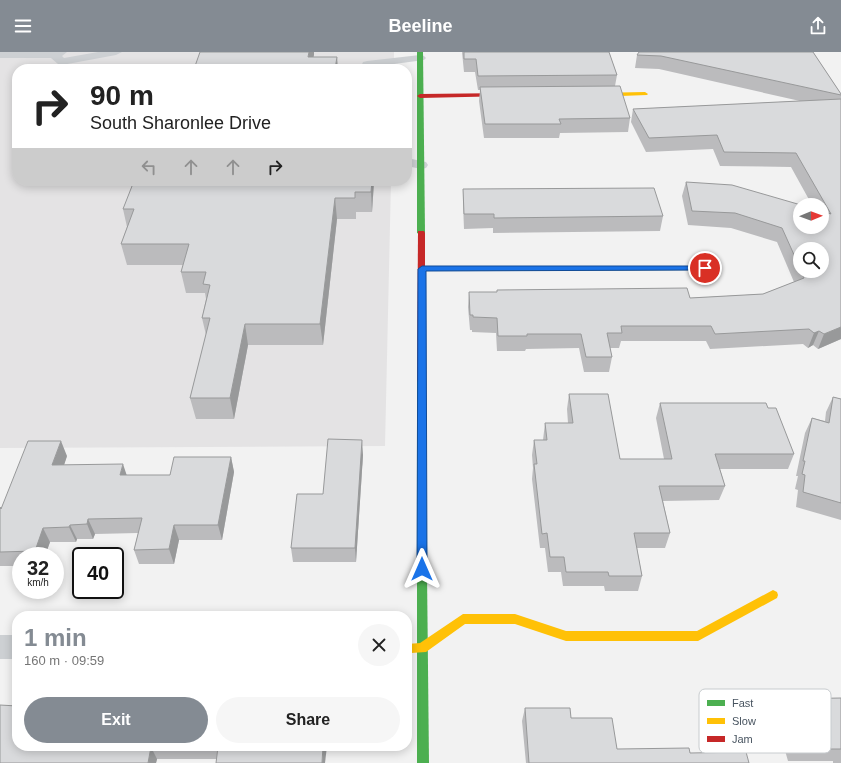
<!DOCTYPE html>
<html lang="en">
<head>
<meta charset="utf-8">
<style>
  :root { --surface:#fff; --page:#f6f6f6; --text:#222; --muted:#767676; --accent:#848b93 }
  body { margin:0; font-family:Arial,sans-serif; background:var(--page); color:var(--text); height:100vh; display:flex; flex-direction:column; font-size:15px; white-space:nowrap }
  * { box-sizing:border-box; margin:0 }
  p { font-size:13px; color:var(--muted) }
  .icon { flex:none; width:22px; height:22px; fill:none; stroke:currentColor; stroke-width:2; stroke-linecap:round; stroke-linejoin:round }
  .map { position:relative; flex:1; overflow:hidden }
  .details { position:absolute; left:12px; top:559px; width:400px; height:140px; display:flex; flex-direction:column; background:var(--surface); border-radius:16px; box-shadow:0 2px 10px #0003 }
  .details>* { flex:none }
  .top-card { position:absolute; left:12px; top:12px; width:400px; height:122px; border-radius:16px; box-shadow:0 2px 10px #0003; background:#fff; color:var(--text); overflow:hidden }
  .needle { width:26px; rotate:89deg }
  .fabs { position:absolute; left:793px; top:146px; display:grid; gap:8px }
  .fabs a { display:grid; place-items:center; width:36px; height:36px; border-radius:50%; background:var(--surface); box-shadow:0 2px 10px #0003; font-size:20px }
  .speed { position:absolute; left:12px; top:495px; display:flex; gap:8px; font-size:20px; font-weight:700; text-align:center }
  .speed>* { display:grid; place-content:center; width:52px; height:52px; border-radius:50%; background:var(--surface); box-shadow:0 2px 10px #0003; line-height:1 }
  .speed small { font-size:10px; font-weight:400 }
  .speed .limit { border:2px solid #111; border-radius:6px; background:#fff; color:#111 }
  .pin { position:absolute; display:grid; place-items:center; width:34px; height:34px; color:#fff; margin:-17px; border:2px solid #fff; border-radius:50%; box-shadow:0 1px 4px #0007 }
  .me { position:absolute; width:44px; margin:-22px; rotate:0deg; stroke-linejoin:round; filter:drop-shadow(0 0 3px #0008) }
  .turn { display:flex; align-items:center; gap:14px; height:84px; padding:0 12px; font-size:18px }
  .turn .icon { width:52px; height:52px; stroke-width:2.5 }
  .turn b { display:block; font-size:28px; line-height:34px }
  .lanes { display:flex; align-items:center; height:38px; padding:0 12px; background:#0003; justify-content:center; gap:20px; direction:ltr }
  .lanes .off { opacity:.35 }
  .round { display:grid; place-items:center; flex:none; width:42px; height:42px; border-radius:21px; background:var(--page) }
  .summary { display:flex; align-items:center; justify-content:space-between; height:68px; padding:0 12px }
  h1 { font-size:24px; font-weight:800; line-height:30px; color:var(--accent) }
  .primary-button { display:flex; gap:8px; margin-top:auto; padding:8px 12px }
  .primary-button a { flex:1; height:46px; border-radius:24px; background:var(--accent); color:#fff; font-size:16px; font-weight:800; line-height:46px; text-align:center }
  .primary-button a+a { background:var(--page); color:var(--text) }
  header { display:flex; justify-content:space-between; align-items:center; height:52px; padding:0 12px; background:var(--accent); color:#fff; font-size:18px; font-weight:800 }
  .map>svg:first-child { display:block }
</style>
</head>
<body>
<header><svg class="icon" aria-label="menu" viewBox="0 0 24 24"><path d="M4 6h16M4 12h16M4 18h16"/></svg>Beeline<svg class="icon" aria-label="share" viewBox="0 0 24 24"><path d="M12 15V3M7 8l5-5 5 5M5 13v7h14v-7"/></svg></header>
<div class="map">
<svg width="841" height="711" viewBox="0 0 841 711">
  <rect width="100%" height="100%" fill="#f2f2f2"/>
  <path fill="#e4e3e4" d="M0 0H394V17H17V129H391L385 394 0 396Z"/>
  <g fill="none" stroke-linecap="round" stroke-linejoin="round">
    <g fill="#cdd0d3" fill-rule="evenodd">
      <path d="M0 0H67L62 4 64 6 98 0H122L116 3 62 13 58 12 51 6H0Z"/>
      <path d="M420 3 424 4 426 6 424 8 372 15V17H360L363 10 367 9Z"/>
      <path d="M407 106 426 110 428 113 426 116 421 117 407 114Z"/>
    </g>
    <rect fill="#cdd0d3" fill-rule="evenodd" x="0" y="583" width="17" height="24"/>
    <g fill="#4caf50" fill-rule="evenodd">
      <path d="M417 0H423L425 181 421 183 417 181Z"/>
      <path d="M421 326 425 329 429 711H417V329Z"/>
    </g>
    <g fill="#ffc107" fill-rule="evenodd">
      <path d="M645 40 648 42 647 43 594 45 591 43 594 41Z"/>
      <path d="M705 214H708V218L422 219 418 217 422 215Z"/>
      <path d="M773 538 777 540 778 543 777 546 698 589H566L515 572H465L426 600 411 601 407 600V592L420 591 463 562H515L566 579H697Z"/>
    </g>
    <g fill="#c62828" fill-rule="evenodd">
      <path d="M509 41 512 43 511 44 420 46 417 44 420 42Z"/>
      <path d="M418 179H424L425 181V329L421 332 417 329Z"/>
    </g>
  </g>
  <g fill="#bbbbbd" fill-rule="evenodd">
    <path d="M462 0H609L617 23 615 34 630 66 628 80 560 81 559 86H484L479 49 480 38H478L475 20H464Z"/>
    <path d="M813 0 841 42V287L818 297 813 293 808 296 803 292 710 297 706 289H621L619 296H610L612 305 609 320H584L579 296 526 297 525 299H497L496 281 472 280V278H470L468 255 469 240 690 246 763 242 794 230 777 190 731 176 688 173 682 144 686 130 822 175V153H812L791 115 720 114 713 97 646 100 631 70 633 57 800 49 659 17 635 16 637 3ZM800 197 822 219H800Z"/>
    <path d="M134 129H374L372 160H356V167H337L323 293H248L234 367H196L190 346 206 283 202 266 206 247 205 241H186L181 220 183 213H127L121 192 127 175 123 157Z"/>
    <path d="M463 137 663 164 660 179 493 181V176L464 177 463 152Z"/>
    <path d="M569 342 620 407H664L656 366 660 351 768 356 794 402 788 417H720L725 434 719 448 663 449 670 481 665 496H637L642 524 638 539H605L604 534H563L561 520H548L545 496H540L532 427 533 416 532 403 534 388H543L545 371H568L567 357Z"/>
    <path d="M833 345 841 347V468L796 455 798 438 795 437 798 424H796L805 381 812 366 825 369 826 360Z"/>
    <path d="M363 403 356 510H293L291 496 323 442Z"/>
    <path d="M67 404 64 413 127 423H170L231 405 234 420 222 488H179L174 512H139L134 498 138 481 95 482 93 487H77L76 490H50L45 504H21V514H0V455L1 457Z"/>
    <path d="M841 646V711H833V709H788L774 660 782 647Z"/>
    <path d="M0 653 327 694 216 707H157L156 711H0Z"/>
    <path d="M525 656 571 666 617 697 690 701 749 711H526L522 669Z"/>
  </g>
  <g fill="#98999a">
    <path d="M309 0H314V3L311 17 308 5Z"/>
    <path d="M337 5 338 17H335Z"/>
    <path d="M372 129H374L372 160 371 140Z"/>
    <path d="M335 146 337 167 323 293 320 272Z"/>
    <path d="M245 272 248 293 234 367 230 346Z"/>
    <path d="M841 275V287L818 297 824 282Z"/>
    <path d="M819 279 813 293 808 296 814 281Z"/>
    <path d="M362 388 363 403 356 510 355 496Z"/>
    <path d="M61 389 67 404 59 428 52 413Z"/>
    <path d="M231 405 234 420 222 488 218 473Z"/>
    <path d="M123 412 128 427 120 423Z"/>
    <path d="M88 467 95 482 93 487 87 472Z"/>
    <path d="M70 473 77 487 76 490 69 475Z"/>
    <path d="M174 473 179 488 174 512 169 497Z"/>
    <path d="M43 476 50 490 45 504H37L35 499Z"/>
    <path d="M323 694H327L325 711H322Z"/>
    <path d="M151 695 157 707 156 711H148Z"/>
  </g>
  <g fill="#d9dadc" stroke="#98999a">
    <path d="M200 0H309L308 5H337L335 17H194Z"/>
    <path d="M464 0H609L617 23 478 24 476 7H464Z"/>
    <path d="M639 0H813L841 42V43L661 4 637 3Z"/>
    <path d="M620 34 630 66 559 67 561 72H485L480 35Z"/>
    <path d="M841 47V275L824 282 819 279 814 281 809 277 715 282 711 274H621L622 281H607L612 305H586L581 282H527V284H498L497 266 473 265V263H470L469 240H497V238L687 236 690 246 763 242 804 226 801 219H822V197H800V216L782 176 735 161 692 159 686 130 732 133 801 153H800V175H822V159L831 162 796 101 724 100 717 83 649 86 633 57Z"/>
    <path d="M134 129H372L371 140H355V146H335L320 272H245L230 346H190L210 266H202L210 233 203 232 206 220H181L189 192H121L134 157H123Z"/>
    <path d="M654 136 663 164 494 166V162H464L463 137Z"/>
    <path d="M569 342H608L620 407H672L660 351H766L768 356H776L794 402H715L725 434H659L670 481H634L642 524H609L608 520H566L564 505H550L547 481 542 482 534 412H537L534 388H547L545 371H573Z"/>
    <path d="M833 345 841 347V451L803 440 805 423 802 422 805 409H803L812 366 829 371Z"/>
    <path d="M328 387 362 388 355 496H291L297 442H323Z"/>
    <path d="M28 389H61L52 413 123 412 120 423H170L174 405H231L218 473H174L169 497 134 498 142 466 88 467 87 472 70 473 69 475 43 476 35 499 0 500V455L1 457Z"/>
    <path d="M841 646V697H796L782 647Z"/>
    <path d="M0 653 17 654V694H323L322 711H216L218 695H151L148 711H0Z"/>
    <path d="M525 656H570L571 666H612L617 697 689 696 690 701 746 700 749 711H529Z"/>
  </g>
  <path fill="#1a73e8" stroke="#114b97" d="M422 214H705L709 216 705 218 426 219 427 517 426 520 422 522 418 520 417 517 418 217Z"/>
  <rect x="699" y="637" width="132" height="64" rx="6" fill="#fff" stroke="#c8cccf" stroke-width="1"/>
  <rect x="707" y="648" width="18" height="6" fill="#4caf50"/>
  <rect x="707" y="666" width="18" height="6" fill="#ffc107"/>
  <rect x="707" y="684" width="18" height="6" fill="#c62828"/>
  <g font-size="11" fill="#485460">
    <text x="732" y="655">Fast</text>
    <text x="732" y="673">Slow</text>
    <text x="732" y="691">Jam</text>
  </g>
</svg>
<div class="fabs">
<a><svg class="needle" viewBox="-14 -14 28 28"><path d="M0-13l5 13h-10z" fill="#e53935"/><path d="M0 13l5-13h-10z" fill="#767676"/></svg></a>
<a><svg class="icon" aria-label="search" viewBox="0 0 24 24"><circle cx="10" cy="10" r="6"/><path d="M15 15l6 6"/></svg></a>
</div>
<div class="speed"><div>32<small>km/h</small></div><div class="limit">40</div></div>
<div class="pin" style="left:705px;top:216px;background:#d93025"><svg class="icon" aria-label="arrive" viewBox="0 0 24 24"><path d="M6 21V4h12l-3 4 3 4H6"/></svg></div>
<svg class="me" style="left:422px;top:517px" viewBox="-20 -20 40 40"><path d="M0-17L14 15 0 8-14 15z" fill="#1a73e8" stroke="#fff" stroke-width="4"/></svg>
<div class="top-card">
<div class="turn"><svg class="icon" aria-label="right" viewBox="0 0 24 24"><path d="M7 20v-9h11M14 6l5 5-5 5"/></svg><div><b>90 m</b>South Sharonlee Drive</div></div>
<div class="lanes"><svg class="icon off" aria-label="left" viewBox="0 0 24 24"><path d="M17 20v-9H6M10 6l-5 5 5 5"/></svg><svg class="icon off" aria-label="ahead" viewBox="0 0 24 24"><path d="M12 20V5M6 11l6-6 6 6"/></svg><svg class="icon off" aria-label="ahead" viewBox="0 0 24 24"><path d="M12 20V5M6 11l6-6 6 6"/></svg><svg class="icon" aria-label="right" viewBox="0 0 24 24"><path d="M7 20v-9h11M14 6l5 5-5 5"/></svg></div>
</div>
<section class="details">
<div class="summary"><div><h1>1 min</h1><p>160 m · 09:59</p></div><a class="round"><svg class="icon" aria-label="close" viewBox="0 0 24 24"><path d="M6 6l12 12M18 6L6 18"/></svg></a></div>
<div class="primary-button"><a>Exit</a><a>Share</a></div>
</section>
</div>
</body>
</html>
